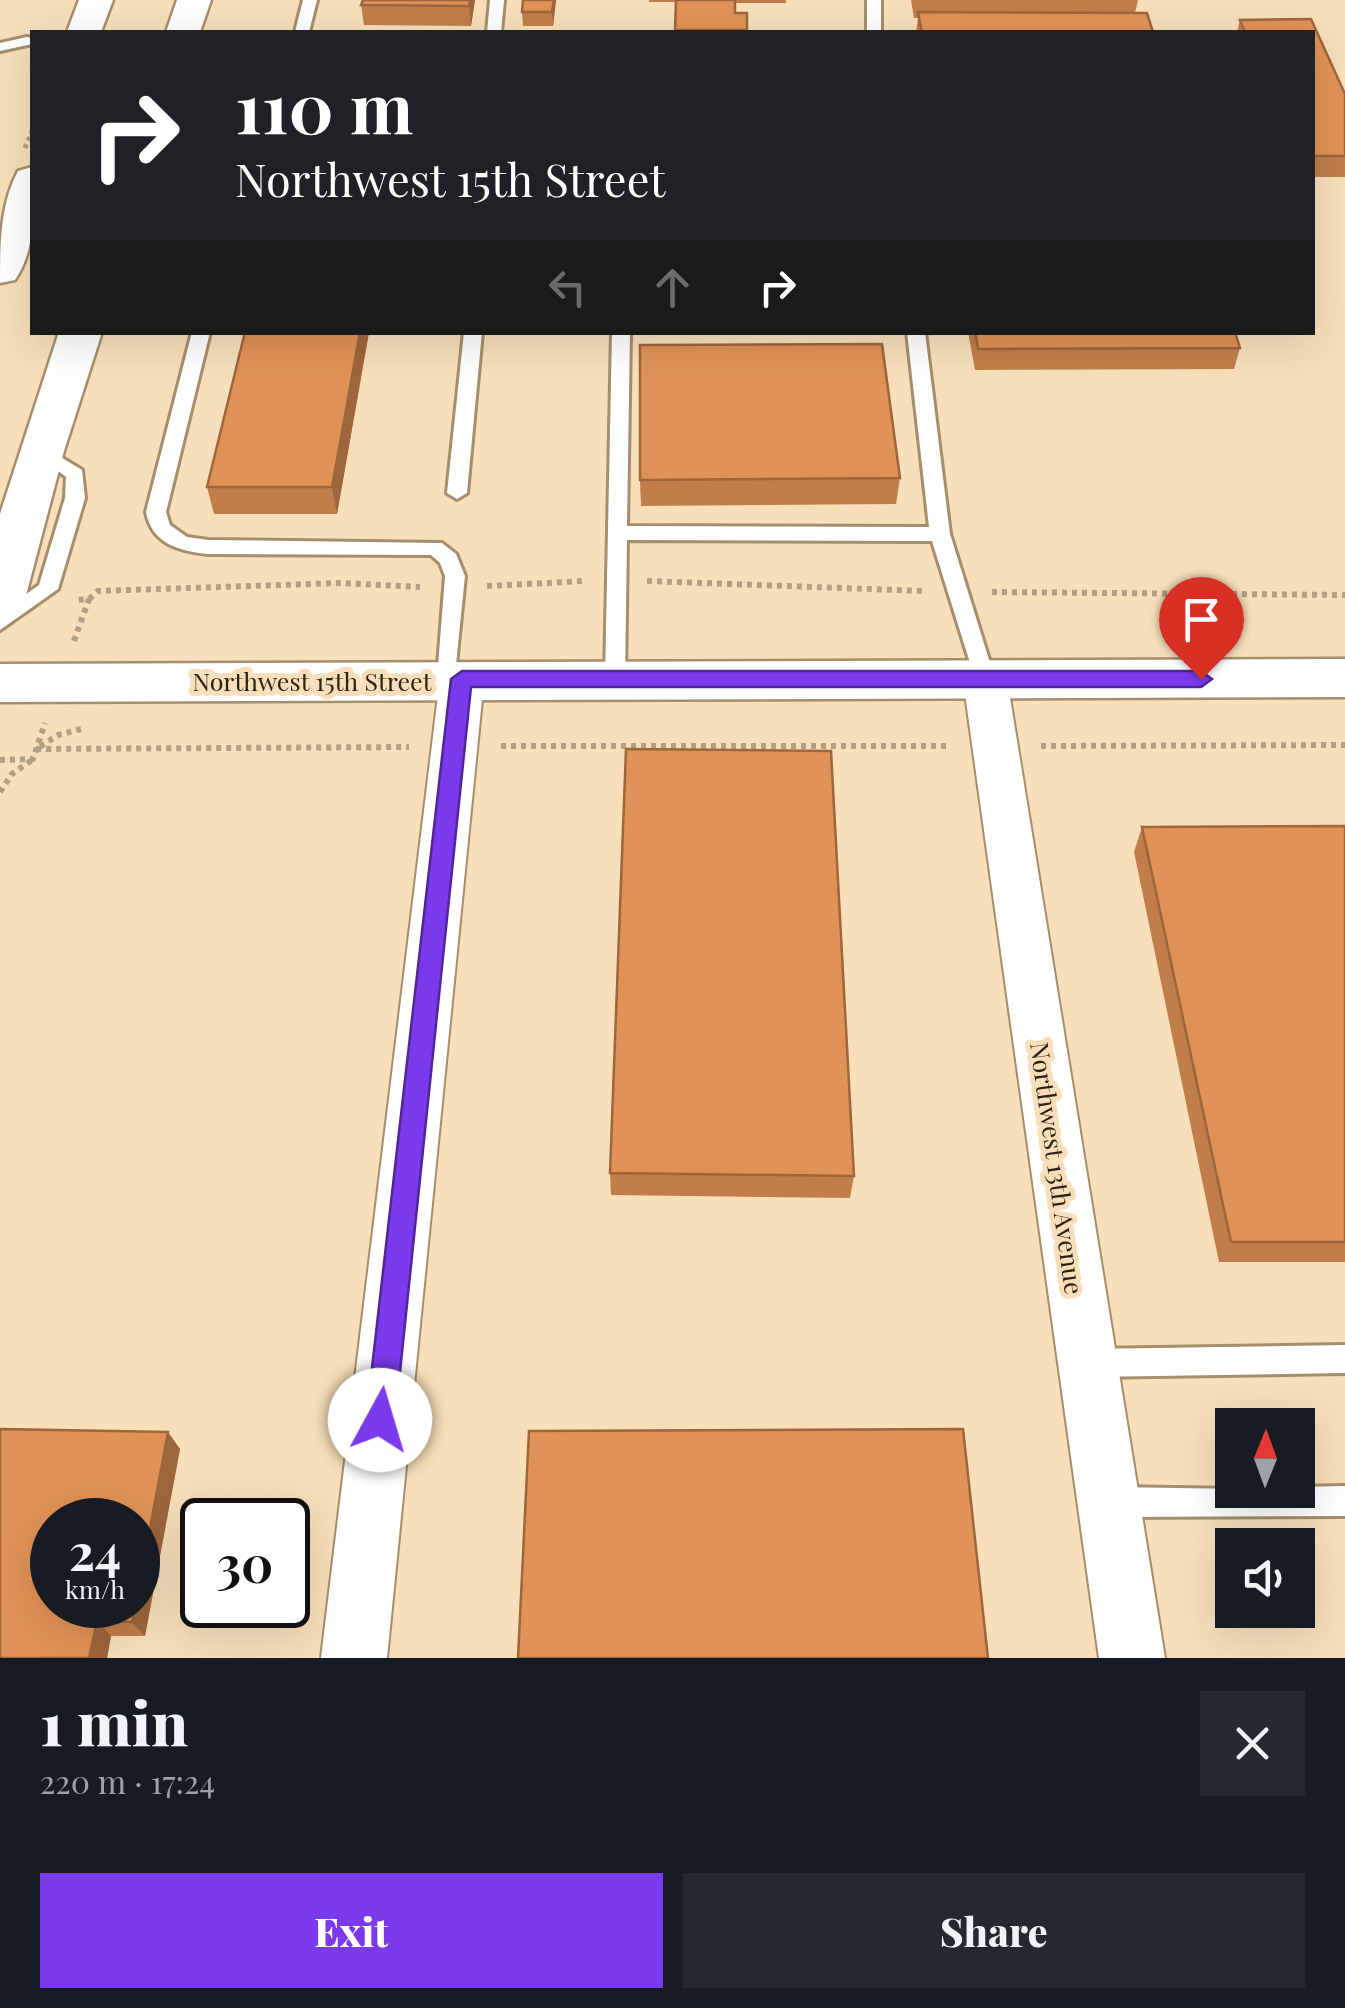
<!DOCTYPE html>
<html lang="en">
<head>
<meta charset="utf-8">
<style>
  :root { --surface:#171b24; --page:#242831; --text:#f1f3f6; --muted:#9ea1a6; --accent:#7c3aed }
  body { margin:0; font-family:"Playfair Display",serif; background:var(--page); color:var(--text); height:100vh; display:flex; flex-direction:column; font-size:38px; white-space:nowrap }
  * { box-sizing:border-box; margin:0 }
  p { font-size:32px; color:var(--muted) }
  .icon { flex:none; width:55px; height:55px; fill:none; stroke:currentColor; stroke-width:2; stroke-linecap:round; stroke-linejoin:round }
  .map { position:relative; height:1658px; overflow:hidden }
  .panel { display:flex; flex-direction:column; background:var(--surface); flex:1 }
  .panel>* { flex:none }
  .banner { position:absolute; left:30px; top:30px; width:1285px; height:305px; border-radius:0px; box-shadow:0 10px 40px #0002; background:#202124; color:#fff; overflow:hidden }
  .needle { width:65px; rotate:1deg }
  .fabs { position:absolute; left:1215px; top:1408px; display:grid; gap:20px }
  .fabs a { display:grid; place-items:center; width:100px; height:100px; border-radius:0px; background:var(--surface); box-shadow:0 10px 40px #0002; font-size:50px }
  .speed { position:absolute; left:30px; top:1498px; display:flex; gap:20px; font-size:50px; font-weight:700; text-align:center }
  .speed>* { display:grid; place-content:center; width:130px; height:130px; border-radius:50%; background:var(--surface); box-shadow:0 10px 40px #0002; line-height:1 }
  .speed small { font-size:25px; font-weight:400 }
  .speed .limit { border:5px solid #111; border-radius:15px; background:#fff; color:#111 }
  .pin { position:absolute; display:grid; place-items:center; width:85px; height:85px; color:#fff; margin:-102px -42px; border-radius:50% 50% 50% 0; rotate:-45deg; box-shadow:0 0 10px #0007 }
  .pin .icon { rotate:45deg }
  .me { position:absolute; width:110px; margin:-55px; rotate:6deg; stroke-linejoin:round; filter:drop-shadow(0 0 8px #0008) }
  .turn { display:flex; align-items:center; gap:35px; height:210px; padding:0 40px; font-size:45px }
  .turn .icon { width:130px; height:130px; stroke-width:2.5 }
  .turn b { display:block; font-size:70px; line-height:85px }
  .lanes { display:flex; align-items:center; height:95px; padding:0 40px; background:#0003; justify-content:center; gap:50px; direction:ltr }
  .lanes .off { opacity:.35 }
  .round { display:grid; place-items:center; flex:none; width:105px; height:105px; border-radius:0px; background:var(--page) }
  .overview { display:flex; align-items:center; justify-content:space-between; height:170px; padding:0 40px }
  h1 { font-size:60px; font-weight:800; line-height:75px }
  .primary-button { display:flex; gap:20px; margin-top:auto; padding:20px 40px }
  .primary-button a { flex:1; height:115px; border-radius:0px; background:var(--accent); color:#fff; font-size:40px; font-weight:800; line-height:115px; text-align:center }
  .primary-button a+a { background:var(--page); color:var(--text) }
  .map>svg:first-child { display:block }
</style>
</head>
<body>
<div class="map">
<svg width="1345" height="1658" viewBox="0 0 1345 1658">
  <rect width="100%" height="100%" fill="#f8dfba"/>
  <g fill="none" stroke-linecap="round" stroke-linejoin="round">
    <g stroke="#a58e6b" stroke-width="6">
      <g id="service">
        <path d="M303 0H317L309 32H295Z"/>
        <path d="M490 0H504L501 32H487Z"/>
        <rect x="867" y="0" width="14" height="32"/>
        <path d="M27 37 32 38V44L0 51V43Z"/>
        <path d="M192 332H210L166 512 170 525 187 537 208 540 442 543 456 554 465 576 454 684 447 687 437 679 445 576 440 563 431 555 208 554C179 551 152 544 146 512Z"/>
        <path d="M464 332H482L467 493 457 499 447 493Z"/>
        <path d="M612 332H630L627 526 929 527 907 332H925L950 534 995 679 992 684 985 687 975 679 932 541 627 540 625 679 615 687 608 684 605 679Z"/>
        <path d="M41 445 82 470 85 498 58 589 0 630V613L39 585 65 498 66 477 32 451Z"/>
        <path d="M1345 1345V1373L1088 1377 1078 1373 1074 1363 1078 1353 1088 1349Z"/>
        <path d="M1345 1486V1516L1112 1517 1102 1512 1097 1502 1102 1492 1112 1487 1298 1490V1487Z"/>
      </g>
    </g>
    <g stroke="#a58e6b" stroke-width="4">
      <g id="minor">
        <path d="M462 663 478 667 484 679 387 1658H321L440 679 446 667Z"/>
        <path d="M985 663 1001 667 1007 679 1165 1658H1099L963 679 969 667Z"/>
      </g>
    </g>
    <g stroke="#a58e6b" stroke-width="5">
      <g id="tertiary">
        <path d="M79 0H113L101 32H67Z"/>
        <path d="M177 0H211L200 32H166Z"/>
        <path d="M32 167C34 204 37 248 15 280L0 283C0 245 0 204 18 171Z"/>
        <path d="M59 332H102L64 451 25 599 17 611 0 616V514Z"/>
        <path d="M1345 659V697L0 702V664Z"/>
      </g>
    </g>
    <path stroke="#b3a082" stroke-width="5" stroke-dasharray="4 4" stroke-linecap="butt" d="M25 148 32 131"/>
    <g stroke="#b3a082" stroke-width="6" stroke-dasharray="5 5" stroke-linecap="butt">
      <path d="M647 581 924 591"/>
      <path d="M487 586 584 581"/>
      <path d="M992 592 1345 595"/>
      <path d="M89 599 98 591 342 583 420 587"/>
      <path d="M74 641 89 599 76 600"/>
      <path d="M81 729 58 735 36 749 409 747"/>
      <path d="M501 746H949"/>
      <path d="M1041 746 1345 745"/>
      <path d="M0 760 33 759 45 723"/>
      <path d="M0 792 12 774 32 760"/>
    </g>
    <use href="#service" fill="#fff" fill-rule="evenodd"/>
    <use href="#minor" fill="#fff" fill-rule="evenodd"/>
    <use href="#tertiary" fill="#fff" fill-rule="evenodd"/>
  </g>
  <g fill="#c17e4a">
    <path d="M475 0 471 26 364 25 361 5Z"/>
    <path d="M556 0 553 26H523L522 12Z"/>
    <path d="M649 0H786V3H735V13H747V32H675L676 2H649Z"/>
    <path d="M911 0H1138L1135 13 1153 32H916L918 18H914Z"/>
    <path d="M1311 19 1345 94V177H1312V32H1237L1240 20Z"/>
    <path d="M245 332H369L337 514H214L207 487Z"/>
    <path d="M968 332H1235L1240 348 1234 369 975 370Z"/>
    <path d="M900 478 896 504 641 506 640 480Z"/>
    <path d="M1345 826V1262H1219L1134 852 1142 827Z"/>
    <path d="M610 1173 854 1176 850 1198 611 1195Z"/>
    <path d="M180 1449 145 1636H111L107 1658H0Z"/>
  </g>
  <g fill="#9d663c">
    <path d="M470 0H475L471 26 469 6Z"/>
    <path d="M554 0H556L553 26 552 12Z"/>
    <path d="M360 332H369L337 514 332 487Z"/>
    <path d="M168 1432 180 1449 145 1636 132 1622 135 1605H138V1592Z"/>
    <path d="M97 1621 111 1636 107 1658H89Z"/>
  </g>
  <g fill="#e09256" stroke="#9d663c" stroke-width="2.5">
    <path d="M363 0H470L469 6 361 5Z"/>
    <path d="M523 0H554L552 12H522Z"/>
    <path d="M676 0H735V13H747V30H675Z"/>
    <path d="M918 12 1147 13 1153 32H922Z"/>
    <path d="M1311 19 1345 94V156H1312V32H1245L1240 20Z"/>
    <path d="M245 332H360L332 487H207Z"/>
    <path d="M975 332H1235L1240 348 978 349Z"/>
    <path d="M882 344 900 478 640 480V345Z"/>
    <path d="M626 749 831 751 854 1176 610 1173Z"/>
    <path d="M1345 826V1242H1231L1142 827Z"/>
    <path d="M0 1429 168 1432 138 1592V1520H52V1605H135L132 1622 97 1621 89 1658H0Z"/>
    <path d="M963 1429 988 1658H518L529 1431Z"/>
  </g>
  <path fill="#7c3aed" stroke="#51269a" stroke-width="2.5" d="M462 671H1201L1212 679 1201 687H471L395 1420 390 1430 380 1435 370 1430 366 1420 451 679Z"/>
  <g text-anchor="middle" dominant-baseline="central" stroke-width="10" stroke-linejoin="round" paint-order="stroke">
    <g font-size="25" fill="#2b2213" stroke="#f8dfba">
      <text x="312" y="680">Northwest 15th Street</text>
      <text transform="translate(1058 1168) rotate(82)">Northwest 13th Avenue</text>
    </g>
  </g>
</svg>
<div class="fabs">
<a><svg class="needle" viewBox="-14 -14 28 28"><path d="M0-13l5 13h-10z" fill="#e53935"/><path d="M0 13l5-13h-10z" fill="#9ea1a6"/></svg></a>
<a><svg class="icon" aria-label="sound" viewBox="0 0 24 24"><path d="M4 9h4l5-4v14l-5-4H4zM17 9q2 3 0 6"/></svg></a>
</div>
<div class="speed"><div>24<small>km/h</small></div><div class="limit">30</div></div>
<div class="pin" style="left:1201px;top:679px;background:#d93025"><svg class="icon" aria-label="arrive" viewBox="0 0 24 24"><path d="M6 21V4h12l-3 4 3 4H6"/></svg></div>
<svg class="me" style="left:380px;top:1420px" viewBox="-20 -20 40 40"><circle r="19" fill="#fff"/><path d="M0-13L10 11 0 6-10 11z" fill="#7c3aed"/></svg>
<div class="banner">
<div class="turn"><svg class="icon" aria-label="right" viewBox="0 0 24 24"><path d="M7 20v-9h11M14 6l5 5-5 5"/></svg><div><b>110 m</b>Northwest 15th Street</div></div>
<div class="lanes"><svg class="icon off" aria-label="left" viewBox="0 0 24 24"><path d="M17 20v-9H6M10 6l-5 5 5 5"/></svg><svg class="icon off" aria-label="ahead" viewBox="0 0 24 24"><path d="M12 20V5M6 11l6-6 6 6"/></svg><svg class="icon" aria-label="right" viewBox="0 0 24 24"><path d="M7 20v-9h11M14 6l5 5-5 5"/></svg></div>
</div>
</div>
<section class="panel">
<div class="overview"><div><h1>1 min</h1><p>220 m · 17:24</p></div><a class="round"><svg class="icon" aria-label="close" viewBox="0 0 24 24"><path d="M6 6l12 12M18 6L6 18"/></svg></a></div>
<div class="primary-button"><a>Exit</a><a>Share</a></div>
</section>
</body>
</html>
